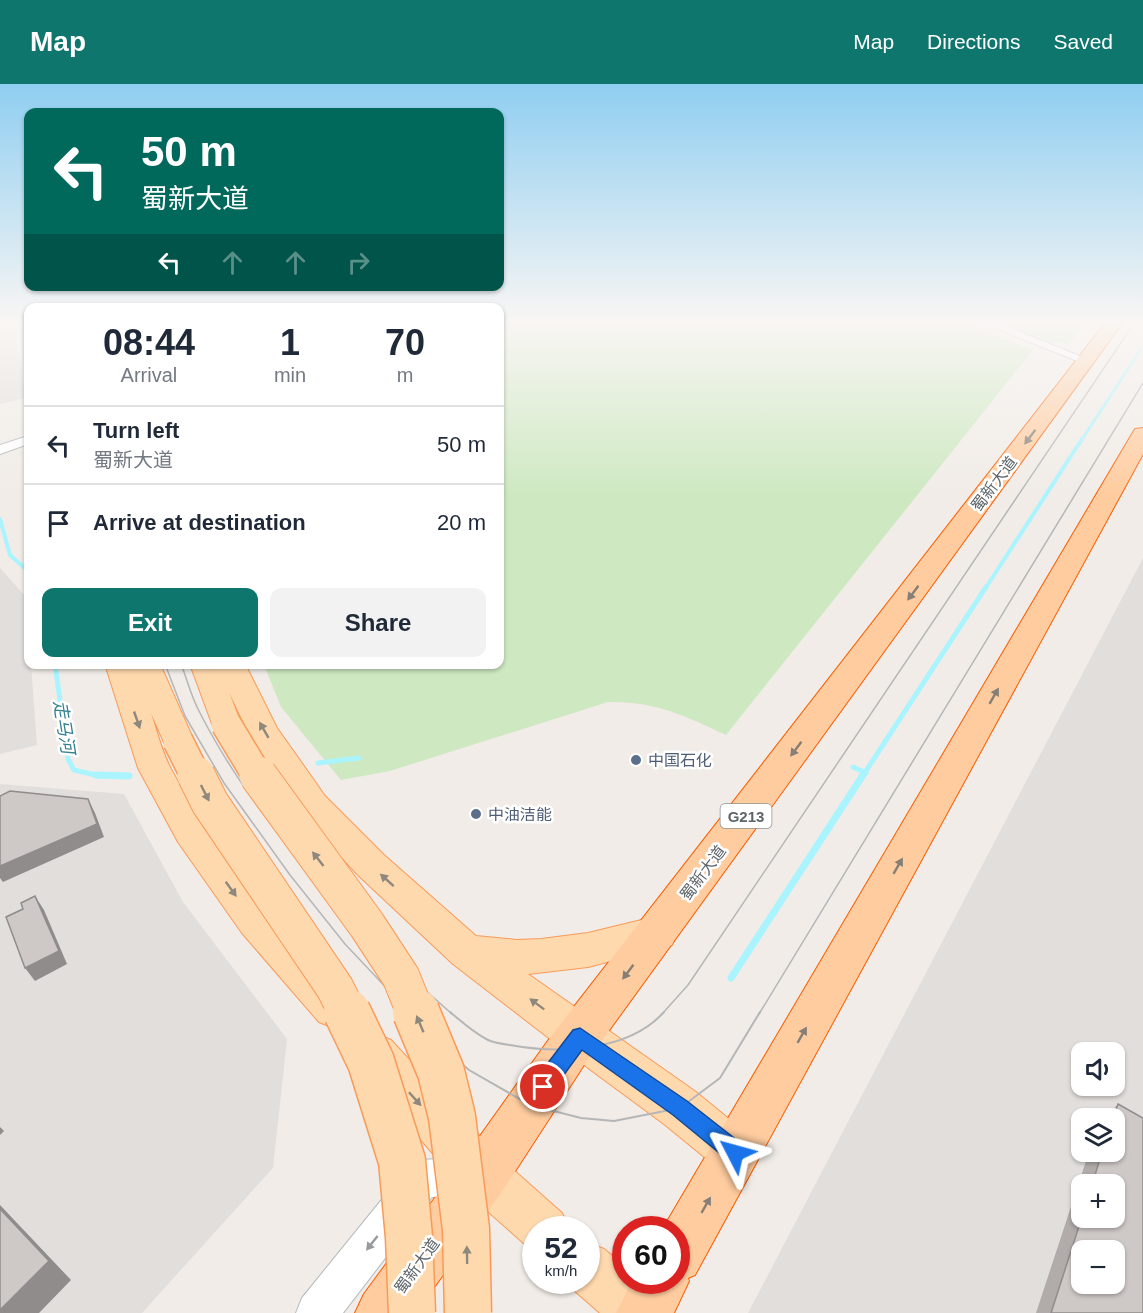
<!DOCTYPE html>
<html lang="en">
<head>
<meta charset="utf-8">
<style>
  :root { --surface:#fff; --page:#f2f2f3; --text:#1f2937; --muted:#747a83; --line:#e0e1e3; --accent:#0f766e }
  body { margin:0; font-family:Arial,"Noto Sans SC",sans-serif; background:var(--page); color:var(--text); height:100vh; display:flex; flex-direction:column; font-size:22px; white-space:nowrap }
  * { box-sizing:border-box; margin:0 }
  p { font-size:20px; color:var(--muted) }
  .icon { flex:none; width:33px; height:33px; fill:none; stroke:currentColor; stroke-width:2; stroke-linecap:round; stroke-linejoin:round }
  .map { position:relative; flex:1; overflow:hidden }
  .drawer { position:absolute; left:24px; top:219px; width:480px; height:366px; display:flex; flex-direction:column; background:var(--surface); border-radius:12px; box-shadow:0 2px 4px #0004 }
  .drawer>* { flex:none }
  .guide { position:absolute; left:24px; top:24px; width:480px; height:183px; border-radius:12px; box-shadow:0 2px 4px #0004; background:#00695c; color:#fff; overflow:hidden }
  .controls { position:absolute; left:1071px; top:958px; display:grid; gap:12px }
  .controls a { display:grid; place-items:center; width:54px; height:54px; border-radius:12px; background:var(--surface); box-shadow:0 2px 4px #0004; font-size:30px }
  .speed { position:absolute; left:522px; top:1132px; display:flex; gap:12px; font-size:30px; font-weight:700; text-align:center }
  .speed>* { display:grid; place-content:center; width:78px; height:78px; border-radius:50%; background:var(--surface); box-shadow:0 2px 4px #0004; line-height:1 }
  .speed small { font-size:15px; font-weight:400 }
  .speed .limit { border:9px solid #d22; background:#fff; color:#111 }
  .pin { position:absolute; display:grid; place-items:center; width:51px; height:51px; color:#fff; margin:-26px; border:3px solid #fff; border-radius:50%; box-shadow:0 2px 6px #0007 }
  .me { position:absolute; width:66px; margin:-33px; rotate:309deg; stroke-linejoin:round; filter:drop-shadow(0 0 4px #0008) }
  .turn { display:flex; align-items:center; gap:21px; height:126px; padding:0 18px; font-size:27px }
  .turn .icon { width:78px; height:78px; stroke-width:2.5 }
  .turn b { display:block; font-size:42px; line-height:51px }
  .lanes { display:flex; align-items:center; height:57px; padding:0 18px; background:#0003; justify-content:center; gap:30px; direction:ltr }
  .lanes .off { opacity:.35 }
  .eta { display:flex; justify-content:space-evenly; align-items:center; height:102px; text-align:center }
  .eta b { font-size:36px; font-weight:800; line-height:42px }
  .primary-button { display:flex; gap:12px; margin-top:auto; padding:12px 18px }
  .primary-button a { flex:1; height:69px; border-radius:12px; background:var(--accent); color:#fff; font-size:24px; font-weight:800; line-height:69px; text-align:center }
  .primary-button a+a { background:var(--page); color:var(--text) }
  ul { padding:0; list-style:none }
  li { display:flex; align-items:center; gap:18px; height:78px; padding:0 18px; border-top:2px solid var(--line) }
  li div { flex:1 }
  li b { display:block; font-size:22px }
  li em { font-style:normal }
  header { display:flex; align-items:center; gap:36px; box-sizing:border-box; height:84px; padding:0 30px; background:var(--accent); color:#fff }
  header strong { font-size:28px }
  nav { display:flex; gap:33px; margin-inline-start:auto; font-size:21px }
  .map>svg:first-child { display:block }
</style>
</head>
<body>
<header>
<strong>Map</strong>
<nav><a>Map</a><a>Directions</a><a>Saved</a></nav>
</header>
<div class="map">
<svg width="1143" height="1229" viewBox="0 0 1143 1229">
  <rect width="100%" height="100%" fill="#f1ece7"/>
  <g fill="#e2dedb" fill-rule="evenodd">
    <path d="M0 238H14L26 314 0 320Z"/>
    <path d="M1143 474V1229H748ZM1082 969H1114V1002H1082ZM1082 1035H1114V1068H1082ZM1082 1101H1114V1134H1082ZM1082 1167H1114V1200H1082Z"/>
    <path d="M0 484 26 513 28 580 31 581 37 661 0 670Z"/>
    <path d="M0 700 124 710 183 818 287 955 273 1084 142 1229H0Z"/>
  </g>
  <g fill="#cee9c2">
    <path d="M500 238H963L1033 266 726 651C685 632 655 617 608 618L390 687 341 696 281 623 264 581 500 580Z"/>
    <path d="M993 238H1086L1069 260 1043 258Z"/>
  </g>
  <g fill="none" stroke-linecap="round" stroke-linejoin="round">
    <path stroke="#a9f4ff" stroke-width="3" d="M1081 357 1141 265"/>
    <g stroke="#a9f4ff" stroke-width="4">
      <path d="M0 435 10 471 28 487"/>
      <path d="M985 505 1082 355"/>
    </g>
    <g stroke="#a9f4ff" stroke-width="5">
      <path d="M55 580 68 675 74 686 100 692H129"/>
      <path d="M318 679 359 674"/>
      <path d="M853 683 866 689"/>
      <path d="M862 693 986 503"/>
    </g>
    <g stroke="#a9f4ff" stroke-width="7">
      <path d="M96 691 129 692"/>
      <path d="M731 894 863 691"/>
    </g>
    <g stroke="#b4b9bc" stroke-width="2">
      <g id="minor">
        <path d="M980 238H996L1092 277 1086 280 1082 279Z"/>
        <path d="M28 352V360L0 370V361Z"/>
      </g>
    </g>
    <g stroke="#b4b9bc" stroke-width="2">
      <path id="tertiary" d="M468 1073 481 1079 487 1092 481 1105 468 1111 432 1113 343 1229H296L302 1214 409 1082 422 1076Z"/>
    </g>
    <g stroke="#f99a58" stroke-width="2">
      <g id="primary">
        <path d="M105 580H160L194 657 189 665 178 668 167 665 151 629C157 648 162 668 171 685 216 771 283 842 349 912L355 925 349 938 334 944 319 938 242 849 178 758 138 684Z"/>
        <path d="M190 580H245L277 644 325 712 384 771 476 852 517 856 541 855 588 849 658 832 672 837 677 849 672 861 588 883 528 890 696 1008 751 1053 758 1069 751 1085 735 1092 719 1085 664 1040 580 978 453 880 358 791 301 730 248 648 229 608 241 640 237 648 226 651 215 648Z"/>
        <path d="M376 950 391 956 500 1074 562 1129 570 1146H536V1167L528 1163 466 1108 361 986 354 971 361 956Z"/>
        <path d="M586 1158 604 1165 626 1183V1197H642L658 1210 665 1229H600L568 1201 566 1197H586Z"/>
      </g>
    </g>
    <g stroke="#f85d00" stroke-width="2">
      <g id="trunk">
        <path d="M1106 238H1123L584 981 501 1109 416 1229H355L364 1210 465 1073 552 951Z"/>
        <path d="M1143 344V370L695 1191 688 1194 689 1197 674 1229H616L632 1197H676V1146H662L1132 350 1135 345Z"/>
      </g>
    </g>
    <use href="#minor" fill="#fff" fill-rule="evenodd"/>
    <use href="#tertiary" fill="#fff" fill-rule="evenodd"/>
    <use href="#primary" fill="#ffd9ae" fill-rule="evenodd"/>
    <use href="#trunk" fill="#ffcc9f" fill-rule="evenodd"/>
    <g stroke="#b5b6b7" stroke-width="1.5">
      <path d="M165 580 185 632 224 699 290 791 345 860 411 930"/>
      <path d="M181 580C187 595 191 612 199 627 256 740 357 847 452 930"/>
      <path d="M662 930 688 901 1135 238"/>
      <path d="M759 930 1143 299"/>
    </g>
    <g stroke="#b5b6b7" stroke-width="2">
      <path d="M409 928 442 963 469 986 530 1021 581 1034 614 1037 680 1024 720 994 760 928"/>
      <path d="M450 928C462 938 474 949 488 956 494 959 503 960 510 961 559 970 628 968 664 928"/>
    </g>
    <g stroke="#f99a58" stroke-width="32" stroke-linecap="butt">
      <g id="primary-bridge-far2">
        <path d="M226 640 258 693"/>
        <path d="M178 657 196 693"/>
      </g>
    </g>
    <g stroke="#f99a58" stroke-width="39" stroke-linecap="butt">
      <g id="primary-bridge-far1">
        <path d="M196 691 210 719 335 904 348 930"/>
        <path d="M258 691 367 841 401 893 416 930"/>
      </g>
    </g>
    <g stroke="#f99a58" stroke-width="49" stroke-linecap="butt">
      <g id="primary-bridge">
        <path d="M347 928 371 978 402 1077 409 1153 412 1229"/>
        <path d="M416 928 441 988 452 1033 466 1145 468 1229"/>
      </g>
    </g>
    <use href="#primary-bridge-far2" stroke="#ffd9ae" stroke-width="29"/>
    <use href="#primary-bridge-far1" stroke="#ffd9ae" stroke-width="37"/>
    <use href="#primary-bridge" stroke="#ffd9ae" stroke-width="46"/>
  </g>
  <path fill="#b1acaa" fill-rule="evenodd" d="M1118 1020 1143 1229H1036L1089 1068H1114V1035H1104ZM1082 1101H1114L1082 1134Z"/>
  <g fill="#908c8b">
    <path d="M88 715 95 729 104 753 3 798 0 794V782Z"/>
    <path d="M35 812 44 826 67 880 35 897 25 884Z"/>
    <path d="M0 1043 4 1047 0 1051Z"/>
    <path d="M0 1121 71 1196 39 1229H0Z"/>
  </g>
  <g fill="#cec8c6" stroke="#908c8b" stroke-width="1.5" fill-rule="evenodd">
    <path d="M10 707 88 715 97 740 0 782V712Z"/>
    <path d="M35 812 59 867 25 884 6 833 23 825 21 819Z"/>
    <path d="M1118 1020 1143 1034V1229H1051L1082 1133V1134H1114V1101H1092L1102 1068H1114V1035H1113ZM1082 1167H1114V1200H1082Z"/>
    <path d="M0 1125 49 1177 0 1226Z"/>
  </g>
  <defs><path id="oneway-solid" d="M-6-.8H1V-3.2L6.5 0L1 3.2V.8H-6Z" transform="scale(1.5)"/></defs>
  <g fill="#867f76">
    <use href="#oneway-solid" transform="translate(1030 353) rotate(127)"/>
    <use href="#oneway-solid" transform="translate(913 509) rotate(127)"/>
    <use href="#oneway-solid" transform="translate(994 612) rotate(-60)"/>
    <use href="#oneway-solid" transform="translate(796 665) rotate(127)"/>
    <use href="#oneway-solid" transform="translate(898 782) rotate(-60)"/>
    <use href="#oneway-solid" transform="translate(628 888) rotate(127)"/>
    <use href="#oneway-solid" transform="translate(802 951) rotate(-60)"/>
    <use href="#oneway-solid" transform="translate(706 1121) rotate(-60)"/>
  </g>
  <g fill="#8e887d">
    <use href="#oneway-solid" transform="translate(137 636) rotate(71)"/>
    <use href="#oneway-solid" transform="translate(264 646) rotate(-120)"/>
    <use href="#oneway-solid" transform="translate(205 709) rotate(63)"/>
    <use href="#oneway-solid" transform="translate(318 775) rotate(-128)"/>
    <use href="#oneway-solid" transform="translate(387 796) rotate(-138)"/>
    <use href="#oneway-solid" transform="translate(231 805) rotate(54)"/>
    <use href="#oneway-solid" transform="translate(537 920) rotate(-143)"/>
    <use href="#oneway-solid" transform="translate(420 940) rotate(-113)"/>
    <use href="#oneway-solid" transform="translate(415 1015) rotate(48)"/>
    <use href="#oneway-solid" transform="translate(467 1171) rotate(-91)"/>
  </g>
  <use fill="#969b9d" href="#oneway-solid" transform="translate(372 1159) rotate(128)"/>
  <linearGradient id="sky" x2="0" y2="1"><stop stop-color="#8fcef1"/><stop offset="0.58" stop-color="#f9f6f4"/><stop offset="1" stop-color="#f9f6f4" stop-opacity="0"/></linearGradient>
  <rect width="1143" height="410" fill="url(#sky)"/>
  <path fill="#1a73e8" stroke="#114b97" stroke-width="1.5" d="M580 944 687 1017 743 1061 746 1069 743 1076 735 1079 728 1076 673 1031 582 966 550 1010 543 1013 535 1010 532 1003 535 996 573 946Z"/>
  <g fill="#5c6f8a" stroke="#fff" stroke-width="2">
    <circle cx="636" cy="676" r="6"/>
    <circle cx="476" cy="730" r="6"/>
  </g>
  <g text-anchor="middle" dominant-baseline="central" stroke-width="5" stroke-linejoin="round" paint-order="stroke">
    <rect fill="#fff" stroke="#8e9395" stroke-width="1.5" x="720.5" y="720" width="51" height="24" rx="4.5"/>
    <g font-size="15" font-weight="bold" fill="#5e6568">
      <text x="746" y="732">G213</text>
    </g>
    <g font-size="16" fill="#5e6568" stroke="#fff">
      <text transform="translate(994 400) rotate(-53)">蜀新大道</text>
      <text transform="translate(703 789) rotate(-53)">蜀新大道</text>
      <text transform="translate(417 1182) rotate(-54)">蜀新大道</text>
    </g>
    <g font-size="16" fill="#4e5e75" stroke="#fff" text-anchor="start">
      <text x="648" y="676">中国石化</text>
      <text x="488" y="730">中油洁能</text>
    </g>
    <g font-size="18" font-style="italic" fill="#348092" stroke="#fff">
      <text transform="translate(64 643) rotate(81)">走马河</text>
    </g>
  </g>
</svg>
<div class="controls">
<a><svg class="icon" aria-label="sound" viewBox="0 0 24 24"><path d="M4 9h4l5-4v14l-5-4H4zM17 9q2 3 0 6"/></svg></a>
<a><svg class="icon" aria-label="layers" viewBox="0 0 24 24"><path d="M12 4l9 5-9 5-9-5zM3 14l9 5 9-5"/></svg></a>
<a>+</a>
<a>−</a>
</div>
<div class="speed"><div>52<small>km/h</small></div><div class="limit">60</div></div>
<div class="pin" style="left:543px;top:1003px;background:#d93025"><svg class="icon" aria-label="arrive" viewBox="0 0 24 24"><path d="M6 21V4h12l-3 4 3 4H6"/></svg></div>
<svg class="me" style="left:735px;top:1069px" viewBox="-20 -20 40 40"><path d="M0-17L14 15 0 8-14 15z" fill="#1a73e8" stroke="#fff" stroke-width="4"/></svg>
<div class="guide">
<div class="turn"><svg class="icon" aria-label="left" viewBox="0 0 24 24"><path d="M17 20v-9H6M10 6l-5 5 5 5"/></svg><div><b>50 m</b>蜀新大道</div></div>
<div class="lanes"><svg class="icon" aria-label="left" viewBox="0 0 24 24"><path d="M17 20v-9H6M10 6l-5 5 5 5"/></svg><svg class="icon off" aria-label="ahead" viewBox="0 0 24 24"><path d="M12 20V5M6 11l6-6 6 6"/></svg><svg class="icon off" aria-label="ahead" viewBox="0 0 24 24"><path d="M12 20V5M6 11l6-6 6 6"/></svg><svg class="icon off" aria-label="right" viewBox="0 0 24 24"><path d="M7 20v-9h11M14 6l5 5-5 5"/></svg></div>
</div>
<section class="drawer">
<div class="eta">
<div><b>08:44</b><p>Arrival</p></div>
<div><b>1</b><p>min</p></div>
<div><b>70</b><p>m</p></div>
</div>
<ul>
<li><svg class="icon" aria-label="left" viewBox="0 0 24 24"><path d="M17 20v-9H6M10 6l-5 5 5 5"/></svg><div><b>Turn left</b><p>蜀新大道</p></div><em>50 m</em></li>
<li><svg class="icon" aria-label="arrive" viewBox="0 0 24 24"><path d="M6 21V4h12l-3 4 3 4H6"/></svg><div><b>Arrive at destination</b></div><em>20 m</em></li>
</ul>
<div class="primary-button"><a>Exit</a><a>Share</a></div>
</section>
</div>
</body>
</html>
